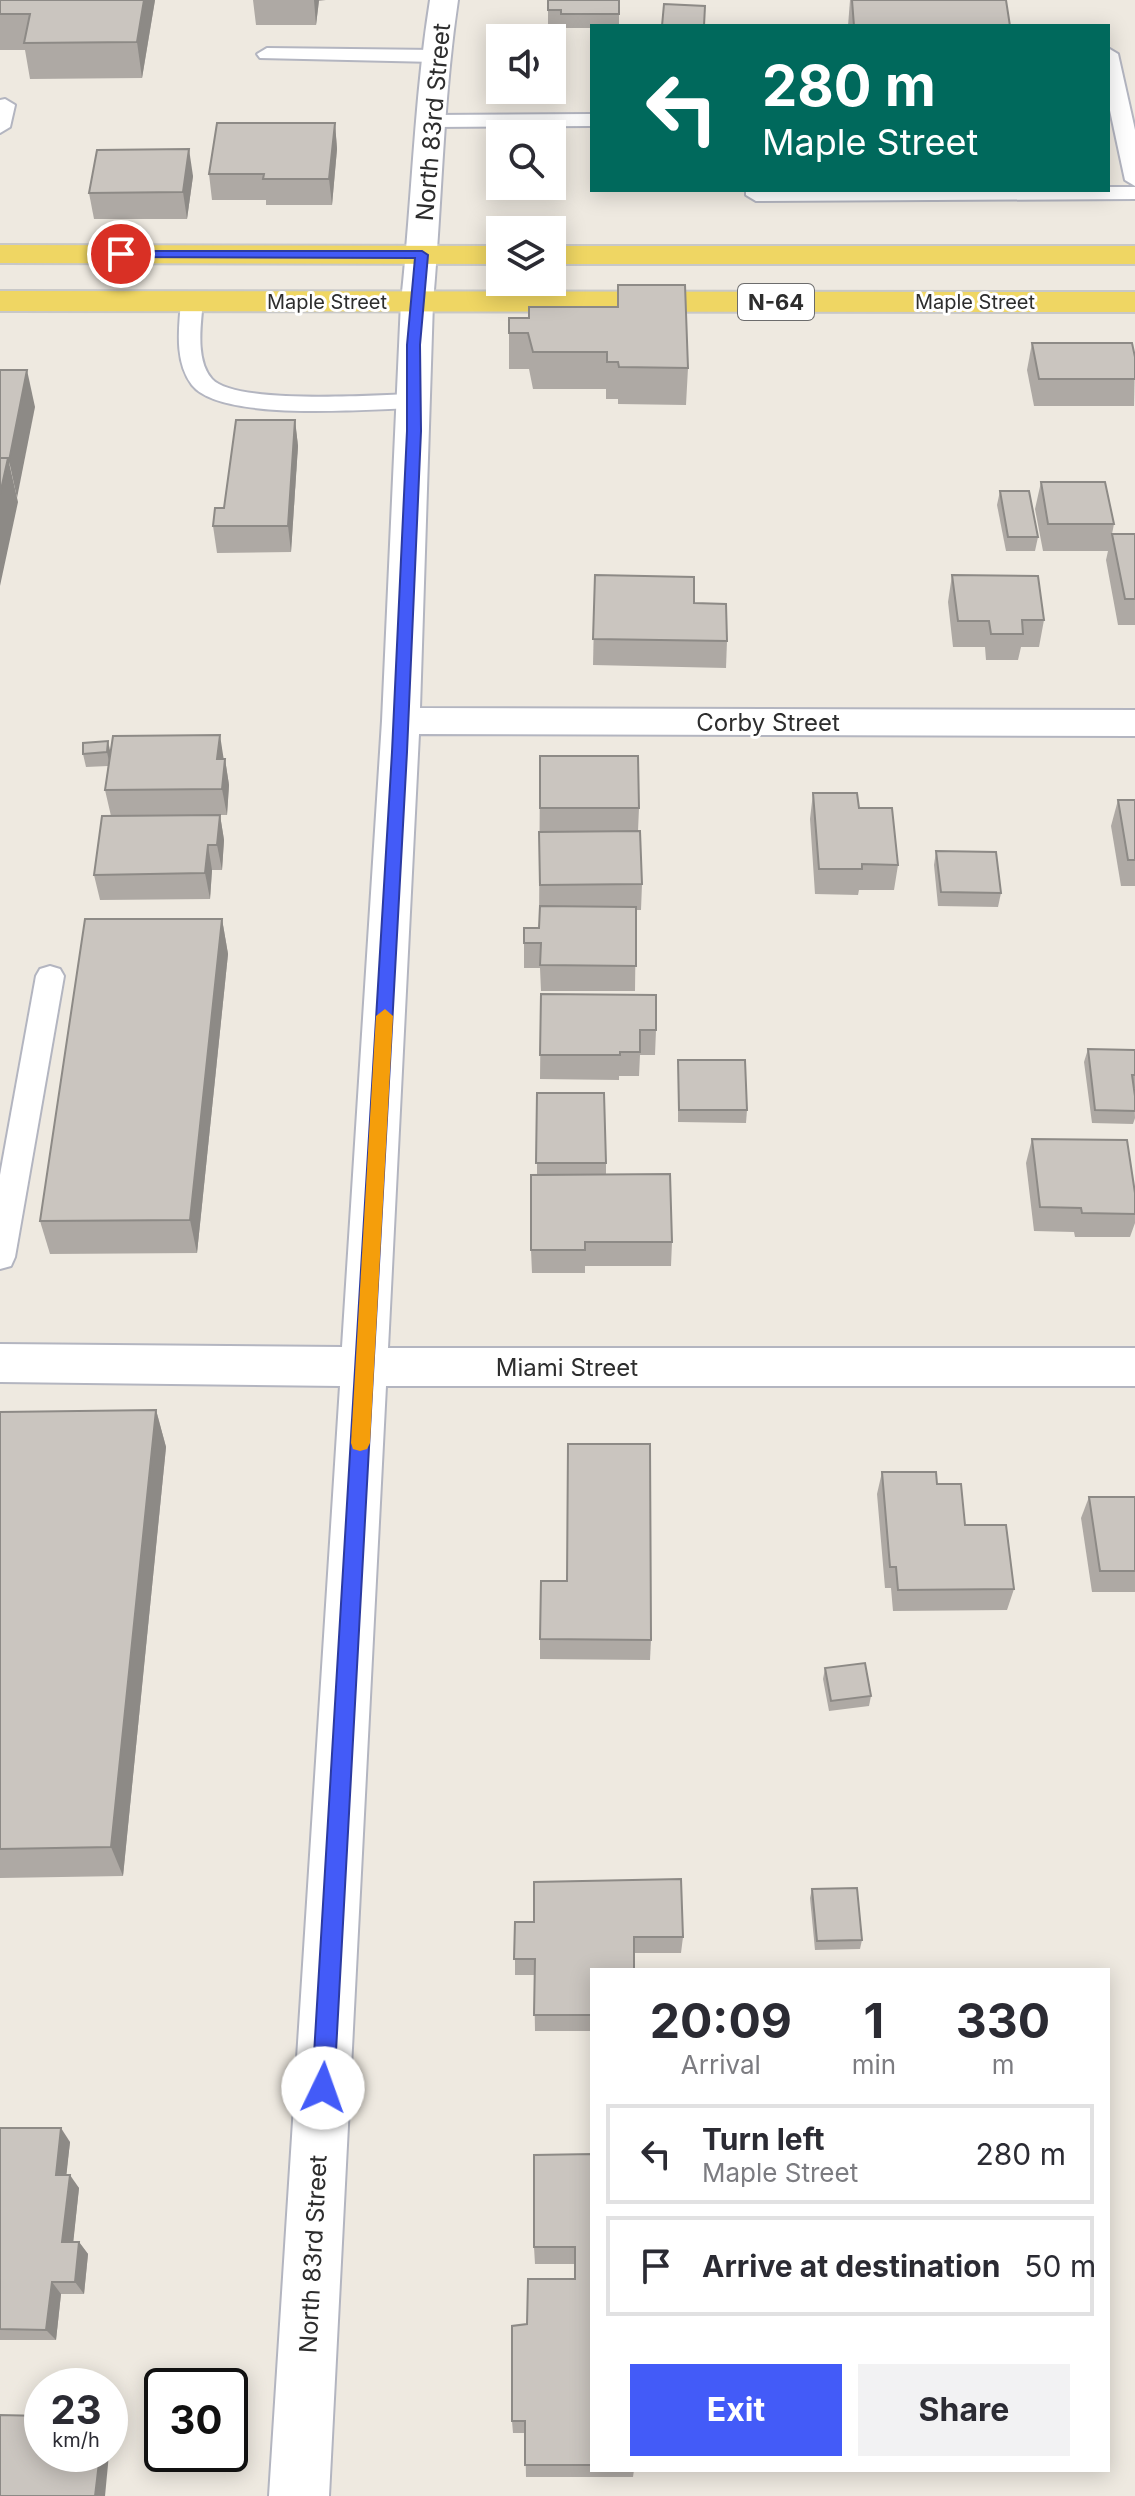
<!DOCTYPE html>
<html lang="en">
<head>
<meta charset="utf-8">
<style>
  :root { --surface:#fff; --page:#f2f2f3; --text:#2b2b33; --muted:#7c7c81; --line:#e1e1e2; --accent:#435bf8 }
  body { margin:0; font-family:Inter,sans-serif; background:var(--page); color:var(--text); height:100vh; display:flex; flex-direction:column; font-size:30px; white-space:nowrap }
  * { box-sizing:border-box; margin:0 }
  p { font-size:26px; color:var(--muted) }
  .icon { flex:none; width:44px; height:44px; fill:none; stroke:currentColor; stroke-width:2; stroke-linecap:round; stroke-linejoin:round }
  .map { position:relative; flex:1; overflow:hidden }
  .details { position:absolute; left:590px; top:1968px; width:520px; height:504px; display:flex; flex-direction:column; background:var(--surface); border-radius:0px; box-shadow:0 4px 20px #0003 }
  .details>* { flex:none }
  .hud { position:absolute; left:590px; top:24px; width:520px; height:168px; border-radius:0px; box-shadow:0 4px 20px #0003; background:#00695c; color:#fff; overflow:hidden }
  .fabs { position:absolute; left:486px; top:24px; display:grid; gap:16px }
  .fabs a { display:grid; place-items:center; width:80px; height:80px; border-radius:0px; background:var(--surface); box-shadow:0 4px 20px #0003; font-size:40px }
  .speed { position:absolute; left:24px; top:2368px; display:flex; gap:16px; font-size:40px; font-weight:700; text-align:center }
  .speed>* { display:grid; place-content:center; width:104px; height:104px; border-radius:50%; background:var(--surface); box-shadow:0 4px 20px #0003; line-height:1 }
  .speed small { font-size:20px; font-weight:400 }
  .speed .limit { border:4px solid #111; border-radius:12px; background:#fff; color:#111 }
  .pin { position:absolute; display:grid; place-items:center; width:68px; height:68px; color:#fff; margin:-34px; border:4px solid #fff; border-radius:50%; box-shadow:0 2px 8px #0007 }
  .me { position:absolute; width:88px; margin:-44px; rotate:3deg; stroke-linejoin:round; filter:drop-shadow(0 0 6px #0008) }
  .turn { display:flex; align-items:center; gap:28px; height:168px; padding:0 40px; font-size:36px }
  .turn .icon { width:104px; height:104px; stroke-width:2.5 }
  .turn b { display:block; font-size:56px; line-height:68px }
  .eta { display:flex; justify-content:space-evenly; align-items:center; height:136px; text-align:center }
  .eta b { font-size:48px; font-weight:700; line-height:56px }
  .primary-button { display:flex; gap:16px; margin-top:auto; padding:16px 40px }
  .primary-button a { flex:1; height:92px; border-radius:0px; background:var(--accent); color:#fff; font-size:32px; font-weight:700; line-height:92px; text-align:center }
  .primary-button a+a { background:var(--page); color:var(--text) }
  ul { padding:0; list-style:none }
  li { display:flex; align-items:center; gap:24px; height:100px; margin:0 16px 12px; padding:0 24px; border:4px solid var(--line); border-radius:0px }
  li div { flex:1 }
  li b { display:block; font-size:30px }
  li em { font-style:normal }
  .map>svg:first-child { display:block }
</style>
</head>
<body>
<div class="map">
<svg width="1135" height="2496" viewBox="0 0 1135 2496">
  <rect width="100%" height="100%" fill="#eee9e0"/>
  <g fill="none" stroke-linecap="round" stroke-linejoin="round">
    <g stroke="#b3b5c0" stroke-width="4">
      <g id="lane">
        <path d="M267 48 435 50 445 56 435 62 260 58 257 54Z"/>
        <path d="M1108 48 1118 54 1135 130V186L1125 180 1108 101Z"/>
        <path d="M5 99 15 105 10 127 0 133V100Z"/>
        <path d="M592 114V126L431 127 421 121 431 115Z"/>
        <path d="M1108 187H1135V199L756 201 746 195V190H1108Z"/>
        <path d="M192 295 203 301C201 324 195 360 212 379 236 405 376 395 414 394L422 396 425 401 422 406 414 408C367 409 221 422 192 385 174 361 179 328 181 301Z"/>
        <path d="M50 966 60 969 64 976 15 1257 11 1266 0 1269V1175L36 976 40 969Z"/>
      </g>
    </g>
    <g stroke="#b3b5c0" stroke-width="4">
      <path id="street" d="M417 292 428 295 433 302 420 708 1135 710V736L419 734 388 1348H1135V1386H386L329 2496H269L340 1386 0 1382V1344L342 1347 382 721 401 302 406 295Z"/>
    </g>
    <g stroke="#b3b5c0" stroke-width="4">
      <path id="secondary" d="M430 0H458C443 100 442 201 433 302L428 309 417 312 406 309 401 302C412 201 414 100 430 0Z"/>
    </g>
    <g stroke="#c8c8c8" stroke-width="4">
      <g id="primary">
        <path d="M0 245 500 246V264L0 263Z"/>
        <rect x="552" y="246" width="583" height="18"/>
        <path d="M0 291 1135 292V312L0 311Z"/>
      </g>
    </g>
    <use href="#lane" fill="#fff" fill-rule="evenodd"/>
    <use href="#street" fill="#fff" fill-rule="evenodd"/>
    <use href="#secondary" fill="#fff" fill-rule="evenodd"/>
    <use href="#primary" fill="#efd663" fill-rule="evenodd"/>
  </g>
  <g fill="#aea9a4">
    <path d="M0 0H155L142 78 30 79 25 50H0Z"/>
    <path d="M253 0H326L319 1 316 25H256Z"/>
    <path d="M548 0H619V26H592V28H561V24H548Z"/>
    <path d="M850 0H1006L1010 26H848Z"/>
    <path d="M335 123 337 149 332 205H266V200H212L209 174Z"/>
    <path d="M193 176 187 219H94L89 193Z"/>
    <path d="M618 285 688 368 686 405 618 404V399H606V389H533L529 369H509V333L529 318 618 307Z"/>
    <path d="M1032 343 1135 357 1134 406H1034L1027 370Z"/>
    <path d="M295 420 298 446 291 552 217 553 213 526 224 508Z"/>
    <path d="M1041 482 1114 524 1112 534H1135V625H1118L1106 560 1108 551H1043L1035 509Z"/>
    <path d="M1000 491 1038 537 1035 551H1006L997 505Z"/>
    <path d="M595 575 727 641 726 668 593 665Z"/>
    <path d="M952 575 1044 620 1039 647H1021L1018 660H986L985 647H953L948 602Z"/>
    <path d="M83 743 110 754 225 759 229 785 227 815H220L224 840 222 870H212L210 899 100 900 94 875 111 816 105 790 108 766 86 767 83 754Z"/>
    <path d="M540 756 639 808 638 831 642 884 641 910H636L635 991H541L540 968H524V928H539Z"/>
    <path d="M813 793 859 808 898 865 894 890H859L858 895 815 894 810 819Z"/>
    <path d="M1118 800H1135V886H1121L1111 826Z"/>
    <path d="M936 851 1001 893 998 907 938 906 934 865Z"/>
    <path d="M222 919 228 954 197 1253 50 1254 40 1221Z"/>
    <path d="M541 994 656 1030 655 1055H640L639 1076H619V1080L540 1079Z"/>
    <path d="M1088 1049 1135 1050V1088H1134L1135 1118 1133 1124 1092 1123 1084 1062Z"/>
    <path d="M678 1060 747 1110 746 1123 678 1122Z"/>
    <path d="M537 1093 606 1163V1175L672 1242 671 1266H585V1273H532L531 1250 537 1175Z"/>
    <path d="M1032 1139 1135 1193V1223L1130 1237H1075L1074 1232 1034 1231 1026 1163Z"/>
    <path d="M156 1410 166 1447 123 1876 0 1878V1412Z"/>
    <path d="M882 1472 937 1484 965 1525 1014 1589 1007 1610 893 1611 891 1588H885L877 1494Z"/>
    <path d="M1089 1497H1135V1592H1092L1081 1518Z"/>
    <path d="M567 1581 651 1640 650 1660 540 1659V1639Z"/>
    <path d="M825 1668 871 1696 869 1706 829 1711 823 1679Z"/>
    <path d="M812 1889 862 1940 860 1949 815 1950 810 1898Z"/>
    <path d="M515 1922 683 1937 681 1953H634L592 1970V2031H535L534 1975H515Z"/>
    <path d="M0 2128 70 2142 66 2175 79 2188 73 2242H79L88 2254 84 2294H61L56 2340H0Z"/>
    <path d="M592 2154V2470H634L633 2477H526L525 2433H513L512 2421 527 2324 575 2279V2264H535L534 2247Z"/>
  </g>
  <g fill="#8d8a86">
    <path d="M144 0H155L142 78 137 42Z"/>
    <path d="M314 0H319L316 25Z"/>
    <path d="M335 123 337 149 332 205 329 179Z"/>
    <path d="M189 149 193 176 187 219 183 192Z"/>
    <path d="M27 370 35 407 17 498 9 461Z"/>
    <path d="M295 420 298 446 291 552 288 526Z"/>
    <path d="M8 458 18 502 0 586V494Z"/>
    <path d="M220 735 224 761 217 759Z"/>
    <path d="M108 741 111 755 110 766 107 752Z"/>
    <path d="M225 759 229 785 227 815 222 789Z"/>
    <path d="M220 815 224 840 222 870 217 845Z"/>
    <path d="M208 845 212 870 210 899 205 873Z"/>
    <path d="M222 919 228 954 197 1253 190 1220Z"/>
    <path d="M156 1410 166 1447 123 1876 111 1847Z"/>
    <path d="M61 2128 70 2142 65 2188 56 2175Z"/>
    <path d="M70 2175 79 2188 72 2254 62 2242Z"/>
    <path d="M79 2242 88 2254 84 2294 75 2282Z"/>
    <path d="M52 2282 61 2294 56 2340 46 2330Z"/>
    <path d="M110 2423 113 2426 110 2449Z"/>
    <path d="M100 2454H109L105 2496H95Z"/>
  </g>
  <g fill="#cac5bf" stroke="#8d8a86" stroke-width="2">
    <path d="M0 0H144L137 42 24 43 30 14H0Z"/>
    <path d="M548 0H619V14H561V10H548Z"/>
    <path d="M852 0H1006L1010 26H854Z"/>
    <path d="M664 4 705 6 704 26H662Z"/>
    <path d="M217 123H335L329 179H263L264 174H209Z"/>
    <path d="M189 149 183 192 89 193 97 150Z"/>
    <path d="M618 285H685L688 368 619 367 618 362H607V352H533L528 333H509V318H529V307H618Z"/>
    <path d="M1032 343H1132L1135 357V379H1039Z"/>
    <path d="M0 370H27L9 461 8 458H0Z"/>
    <path d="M236 420H295L288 526H213L215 508H224Z"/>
    <path d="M0 458H8L0 494Z"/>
    <path d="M1041 482H1105L1114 524H1048Z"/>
    <path d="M1000 491H1029L1038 537H1008Z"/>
    <path d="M1112 534H1135V599H1125Z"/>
    <path d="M595 575 694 577V603L726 604 727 641 593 639Z"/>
    <path d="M952 575 1038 576 1044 620H1022L1023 634H991L989 621H958Z"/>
    <path d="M220 735 217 759H225L222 789 105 790 113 736Z"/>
    <path d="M108 741 107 752 83 754V743Z"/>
    <path d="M540 756H638L639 808H540Z"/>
    <path d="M813 793H857L859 808H892L898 865 862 864V869H819Z"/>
    <path d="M1118 800H1135V860H1128Z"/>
    <path d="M220 815 217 845H208L205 873 94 875 102 816Z"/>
    <path d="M640 831 642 884 540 885 539 832Z"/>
    <path d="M936 851 996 852 1001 893 941 892Z"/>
    <path d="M540 906 636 907V966L540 965 541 943H524V928H539Z"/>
    <path d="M85 919H222L190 1220 40 1221Z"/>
    <path d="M541 994 656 995V1030H640V1052H620V1055H540Z"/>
    <path d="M1088 1049 1135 1050V1075H1132L1135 1096V1111L1095 1110Z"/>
    <path d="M678 1060H745L747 1110H679Z"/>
    <path d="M537 1093H604L606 1163H536Z"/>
    <path d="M1032 1139 1127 1140 1135 1193V1214L1082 1213 1081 1208 1040 1207Z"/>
    <path d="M670 1174 672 1242H585V1250H531V1175Z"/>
    <path d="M156 1410 111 1847 0 1849V1412Z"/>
    <path d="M568 1444H650L651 1640 540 1639 541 1581H567Z"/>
    <path d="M882 1472H936L937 1484H961L965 1525H1006L1014 1589 898 1590 896 1567H890Z"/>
    <path d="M1089 1497H1135V1571H1100Z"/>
    <path d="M865 1663 871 1696 831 1701 825 1668Z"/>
    <path d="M681 1879 683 1937H634V1970H592V2015H534L535 1959H514L515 1922H534V1882Z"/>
    <path d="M857 1888 862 1940 817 1941 812 1889Z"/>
    <path d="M0 2128H61L56 2175H70L62 2242H79L75 2282H52L46 2330 0 2329Z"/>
    <path d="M592 2154V2465H525V2421H512V2326L527 2324 528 2279H575V2247H534V2155Z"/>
    <path d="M0 2415 42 2416V2454H100L95 2496H0Z"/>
  </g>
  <path fill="#435bf8" stroke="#2c3ba1" stroke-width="2" d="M121 251H422L428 255 420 345 421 431 407 752 334 2088 331 2096 323 2100 315 2096 312 2088 392 752 407 431V345L415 258 116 257 114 254Z"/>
  <path fill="#f59e0b" d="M385 1009 393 1016 370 1443 367 1449 360 1451 353 1449 351 1443 376 1016Z"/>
  <g text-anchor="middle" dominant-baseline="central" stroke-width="6" stroke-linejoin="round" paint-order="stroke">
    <g font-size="20" fill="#2d2d2d" stroke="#fff">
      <text x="327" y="302">Maple Street</text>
      <text x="975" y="302">Maple Street</text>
    </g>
    <rect fill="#fff" stroke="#6c6c6c" stroke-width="2" x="738" y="284" width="76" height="36" rx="6"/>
    <g font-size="22" font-weight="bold" fill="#2d2d2d">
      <text x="776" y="302">N-64</text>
    </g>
    <g font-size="24" fill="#2d2d2d" stroke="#fff">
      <text transform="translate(433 122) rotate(-85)">North 83rd Street</text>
      <text x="768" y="722">Corby Street</text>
      <text x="567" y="1367">Miami Street</text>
      <text transform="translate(313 2254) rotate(-87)">North 83rd Street</text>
    </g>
  </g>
</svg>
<div class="fabs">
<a><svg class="icon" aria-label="sound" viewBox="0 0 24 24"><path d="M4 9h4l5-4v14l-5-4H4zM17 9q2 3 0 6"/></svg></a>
<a><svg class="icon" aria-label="search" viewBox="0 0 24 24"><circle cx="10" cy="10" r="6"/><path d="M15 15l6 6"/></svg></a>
<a><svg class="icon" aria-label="layers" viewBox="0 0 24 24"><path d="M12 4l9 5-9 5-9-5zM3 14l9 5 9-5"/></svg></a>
</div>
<div class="speed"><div>23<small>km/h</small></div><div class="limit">30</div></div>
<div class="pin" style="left:121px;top:254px;background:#d93025"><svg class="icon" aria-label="arrive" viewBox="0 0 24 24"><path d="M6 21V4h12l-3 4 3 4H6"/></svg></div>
<svg class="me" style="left:323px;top:2088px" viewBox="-20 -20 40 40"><circle r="19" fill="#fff"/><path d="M0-13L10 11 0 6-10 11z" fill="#435bf8"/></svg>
<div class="hud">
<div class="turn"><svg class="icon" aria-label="left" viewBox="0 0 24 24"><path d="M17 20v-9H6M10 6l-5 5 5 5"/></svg><div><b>280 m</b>Maple Street</div></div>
</div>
<section class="details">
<div class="eta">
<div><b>20:09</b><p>Arrival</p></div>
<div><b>1</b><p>min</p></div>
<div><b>330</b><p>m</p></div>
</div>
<ul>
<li><svg class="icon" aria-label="left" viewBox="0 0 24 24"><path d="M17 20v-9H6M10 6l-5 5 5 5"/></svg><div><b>Turn left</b><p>Maple Street</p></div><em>280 m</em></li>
<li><svg class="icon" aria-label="arrive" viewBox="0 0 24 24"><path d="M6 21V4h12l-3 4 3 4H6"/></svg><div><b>Arrive at destination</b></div><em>50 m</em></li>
</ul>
<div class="primary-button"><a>Exit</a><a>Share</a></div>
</section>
</div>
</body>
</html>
